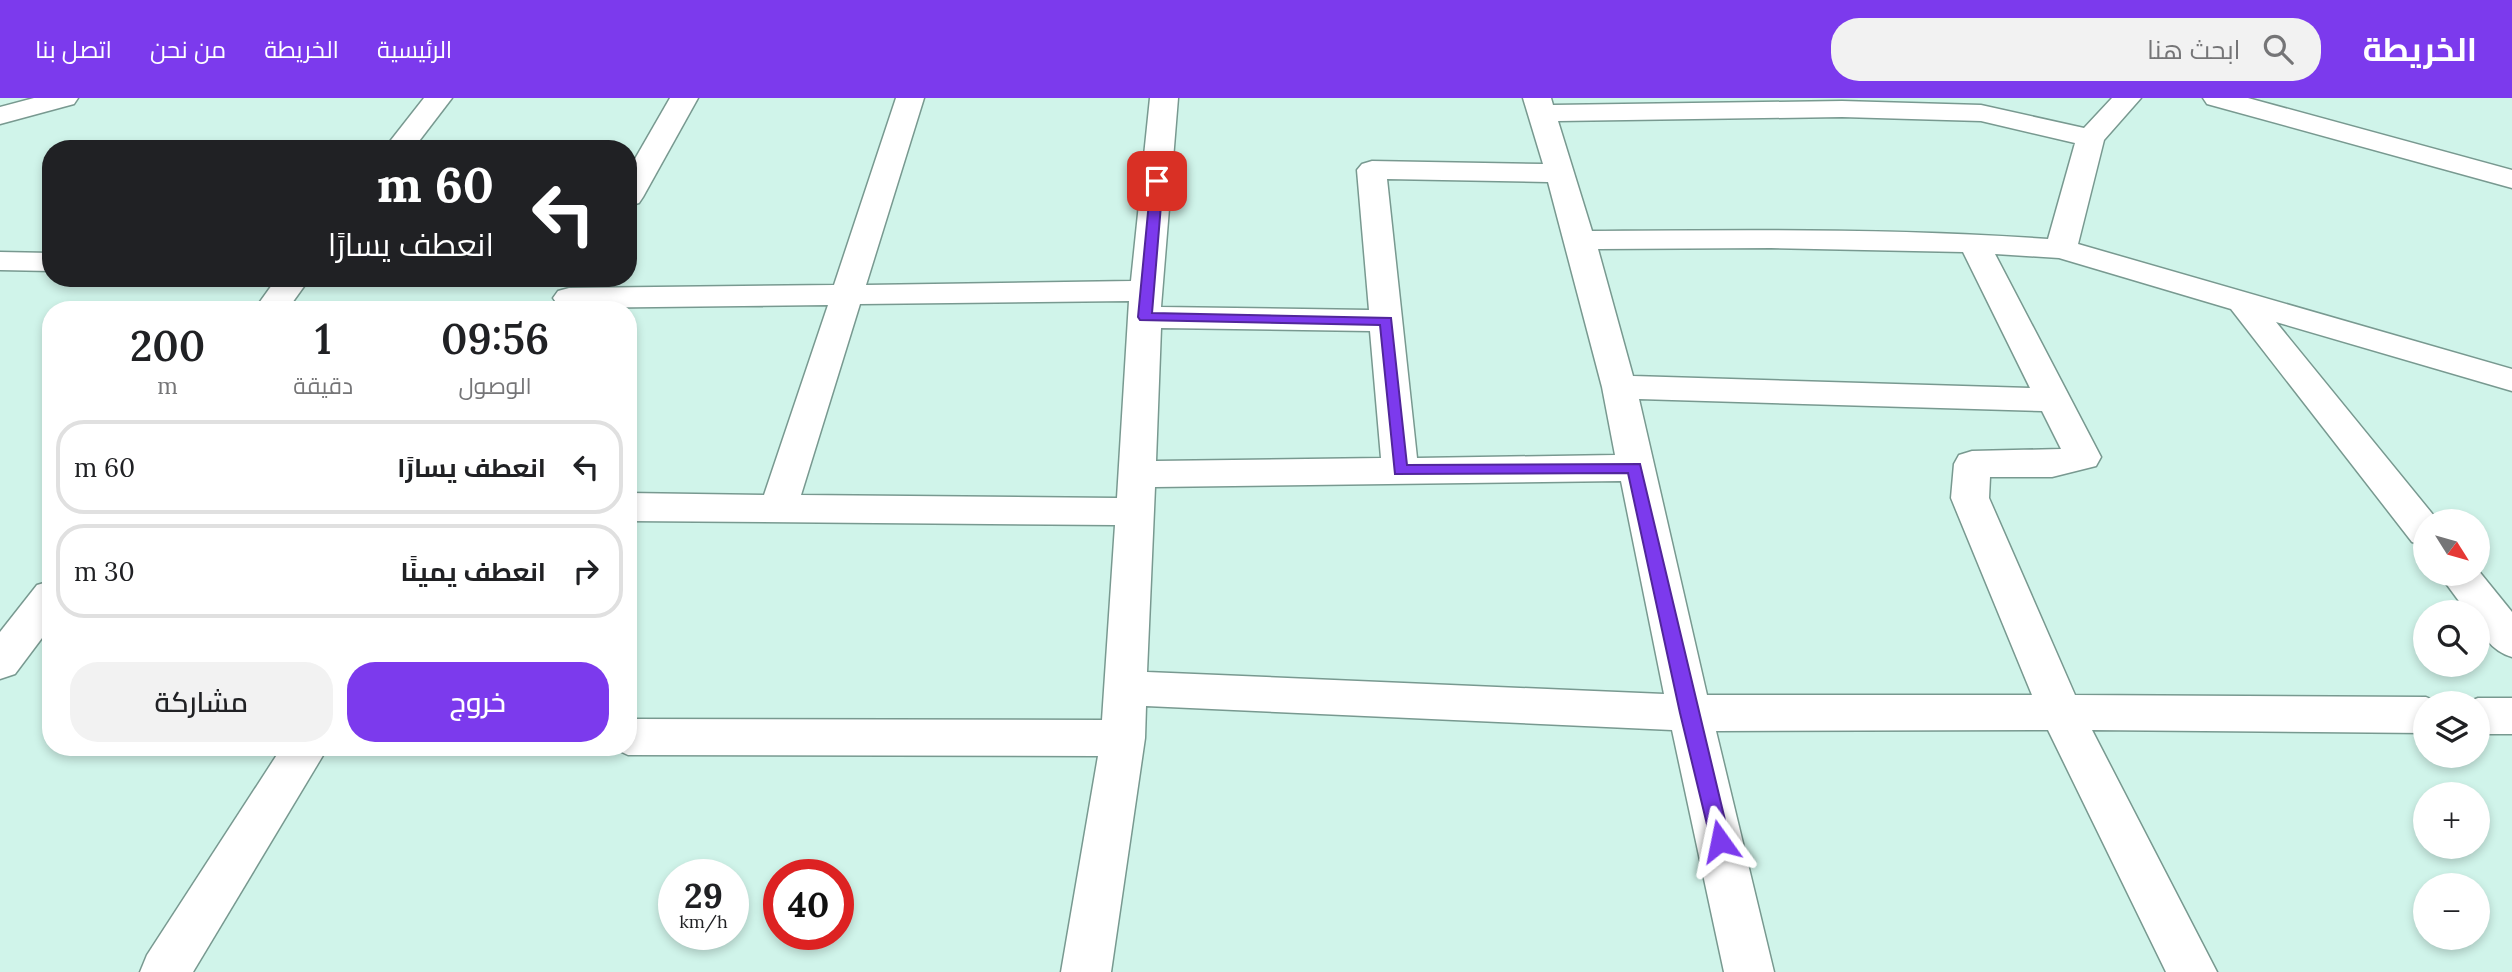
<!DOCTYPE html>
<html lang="ar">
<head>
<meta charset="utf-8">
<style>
  :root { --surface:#fff; --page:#f2f2f2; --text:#202124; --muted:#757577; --line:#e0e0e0; --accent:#7c3aed }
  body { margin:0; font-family:Lora,Cairo,serif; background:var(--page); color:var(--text); direction:rtl; height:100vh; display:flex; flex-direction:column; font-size:26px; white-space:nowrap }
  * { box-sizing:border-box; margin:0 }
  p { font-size:23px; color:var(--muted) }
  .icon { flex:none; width:38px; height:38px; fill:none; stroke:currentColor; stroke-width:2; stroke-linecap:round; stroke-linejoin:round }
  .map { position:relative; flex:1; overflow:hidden; direction:ltr }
  .panel { position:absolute; left:42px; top:203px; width:595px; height:455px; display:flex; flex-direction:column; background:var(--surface); border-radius:28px; box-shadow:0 4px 10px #0003; direction:rtl }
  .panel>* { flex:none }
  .banner { position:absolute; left:42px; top:42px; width:595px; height:147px; border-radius:28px; box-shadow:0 4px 10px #0003; direction:rtl; background:#202124; color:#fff; overflow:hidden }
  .needle { width:46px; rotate:127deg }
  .tools { position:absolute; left:2413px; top:411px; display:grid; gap:14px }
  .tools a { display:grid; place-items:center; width:77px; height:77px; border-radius:50%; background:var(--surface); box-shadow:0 4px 10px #0003; font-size:35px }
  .speed { position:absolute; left:658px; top:761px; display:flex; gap:14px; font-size:35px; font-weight:700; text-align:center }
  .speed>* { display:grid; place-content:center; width:91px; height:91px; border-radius:50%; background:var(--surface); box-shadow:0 4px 10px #0003; line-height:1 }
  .speed small { font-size:18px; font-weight:400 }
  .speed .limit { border:10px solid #d22; background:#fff; color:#111 }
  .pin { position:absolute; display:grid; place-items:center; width:60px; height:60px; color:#fff; margin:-30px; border-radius:14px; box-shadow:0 4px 10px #0006 }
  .me { position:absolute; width:77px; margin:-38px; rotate:348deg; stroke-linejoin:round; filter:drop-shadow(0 0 5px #0008) }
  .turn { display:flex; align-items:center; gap:24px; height:147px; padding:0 28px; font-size:32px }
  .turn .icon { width:91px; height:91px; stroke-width:2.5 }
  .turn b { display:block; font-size:49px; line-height:60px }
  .eta { display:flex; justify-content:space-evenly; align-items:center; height:119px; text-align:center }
  .eta b { font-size:42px; font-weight:600; line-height:49px }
  .cta { display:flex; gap:14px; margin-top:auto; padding:14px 28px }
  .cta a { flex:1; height:80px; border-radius:28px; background:var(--accent); color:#fff; font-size:28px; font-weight:600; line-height:80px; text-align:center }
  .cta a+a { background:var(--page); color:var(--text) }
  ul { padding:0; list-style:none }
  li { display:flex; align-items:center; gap:21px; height:94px; margin:0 14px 10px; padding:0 14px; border:4px solid var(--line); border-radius:28px }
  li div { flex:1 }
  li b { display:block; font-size:26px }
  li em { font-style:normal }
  header { display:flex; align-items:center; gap:42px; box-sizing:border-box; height:98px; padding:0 35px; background:var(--accent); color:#fff }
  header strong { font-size:33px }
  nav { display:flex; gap:38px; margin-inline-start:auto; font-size:24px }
  .search { width:490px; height:63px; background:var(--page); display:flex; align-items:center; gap:18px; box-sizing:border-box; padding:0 24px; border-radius:28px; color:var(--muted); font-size:26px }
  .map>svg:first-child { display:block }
</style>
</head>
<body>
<header>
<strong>الخريطة</strong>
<div class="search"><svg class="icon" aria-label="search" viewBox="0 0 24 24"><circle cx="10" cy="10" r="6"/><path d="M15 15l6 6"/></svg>ابحث هنا</div>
<nav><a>الرئيسية</a><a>الخريطة</a><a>من نحن</a><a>اتصل بنا</a></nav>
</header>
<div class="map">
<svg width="2512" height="874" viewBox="0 0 2512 874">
  <rect width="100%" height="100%" fill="#d0f4ea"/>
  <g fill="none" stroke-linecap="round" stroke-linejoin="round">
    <g stroke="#789990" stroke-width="3">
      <g id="minor">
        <path d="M34 0H78L74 6 0 26V9Z"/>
        <path d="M424 0H452L413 51H384Z"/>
        <path d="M670 0H698L643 99 639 105 628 108V73Z"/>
        <path d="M896 0H924L866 187 1131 183 1150 0H1178L1161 209 1369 212 1357 72 1362 66 1372 63 1543 66 1523 0H1551L1553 7 1842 3 1981 7 2084 30 2112 0H2141L2104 42 2078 146 2512 271V293L2276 224 2439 424H2426V448L2412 444 2231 211 2059 160 1995 156 2101 359 2096 368 2052 379H1990L1989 400 2075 597 2426 599 2442 606H2426V635L2092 632 2217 874H2166L2048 632 1716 633 1774 874H1724L1672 632 1146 608 1145 640 1111 874H1061L1098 658 628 657 611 649H628V621L1102 622 1115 427 628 423V395L764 397 828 207 569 210 558 207 553 200 558 193 569 190 834 187ZM1842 19 1981 23 2075 45 2048 141C1897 130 1744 132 1592 133L1558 23ZM1387 81 1548 84 1602 289 1615 357 1417 360ZM1771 150 1963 154 2030 290 1633 278 1598 151ZM1129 203 1117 400 801 397 860 206ZM1161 230 1370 233 1381 360 1156 363ZM1639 301 2042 313 2061 351 1972 353 1959 357 1954 366 1951 400 2032 597H1707ZM1621 383 1664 596 1147 574 1155 389Z"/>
        <path d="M2203 0H2248L2512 72V90L2207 6Z"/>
        <path d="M0 154 51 155V173L0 172Z"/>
        <path d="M277 180H310L287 212H254Z"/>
        <path d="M2478 472 2512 514V559C2492 553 2478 536 2478 514H2467L2439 476H2478Z"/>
        <path d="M51 483V528L15 576 0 581V534L37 487Z"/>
        <path d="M2478 600H2512V636H2478V606H2463Z"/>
        <path d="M282 649H328L193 874H140L147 857Z"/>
      </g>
    </g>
    <use href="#minor" fill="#fff" fill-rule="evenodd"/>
  </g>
  <path fill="#7c3aed" stroke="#51269a" stroke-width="2" d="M1157 79 1163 83 1152 215 1391 220 1407 367 1640 366 1730 743 1727 749 1720 752 1713 749 1711 743 1680 615 1628 375 1395 376 1380 227 1140 222 1138 219 1151 83Z"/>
</svg>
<div class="tools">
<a><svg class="needle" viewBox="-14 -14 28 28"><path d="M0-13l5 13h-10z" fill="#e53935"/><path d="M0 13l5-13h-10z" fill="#757577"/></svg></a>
<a><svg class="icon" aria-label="search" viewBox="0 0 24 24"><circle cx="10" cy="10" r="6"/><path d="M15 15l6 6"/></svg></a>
<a><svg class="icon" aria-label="layers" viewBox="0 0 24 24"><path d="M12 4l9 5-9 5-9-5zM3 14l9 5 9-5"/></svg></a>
<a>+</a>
<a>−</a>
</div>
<div class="speed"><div>29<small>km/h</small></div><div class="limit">40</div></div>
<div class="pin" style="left:1157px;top:83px;background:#d93025"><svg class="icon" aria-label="arrive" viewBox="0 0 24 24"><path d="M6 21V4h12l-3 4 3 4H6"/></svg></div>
<svg class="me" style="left:1720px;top:743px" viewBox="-20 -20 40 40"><path d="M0-17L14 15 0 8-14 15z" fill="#7c3aed" stroke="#fff" stroke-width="4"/></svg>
<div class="banner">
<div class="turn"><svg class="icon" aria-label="left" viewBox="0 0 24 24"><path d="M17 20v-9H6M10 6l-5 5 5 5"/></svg><div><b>60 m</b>انعطف يسارًا</div></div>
</div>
<section class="panel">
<div class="eta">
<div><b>09:56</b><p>الوصول</p></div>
<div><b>1</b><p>دقيقة</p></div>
<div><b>200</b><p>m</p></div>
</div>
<ul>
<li><svg class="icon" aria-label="left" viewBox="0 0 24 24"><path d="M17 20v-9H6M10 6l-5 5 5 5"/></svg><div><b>انعطف يسارًا</b></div><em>60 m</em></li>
<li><svg class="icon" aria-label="right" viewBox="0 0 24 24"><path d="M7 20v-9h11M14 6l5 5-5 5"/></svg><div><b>انعطف يمينًا</b></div><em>30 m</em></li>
</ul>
<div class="cta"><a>خروج</a><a>مشاركة</a></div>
</section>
</div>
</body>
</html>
